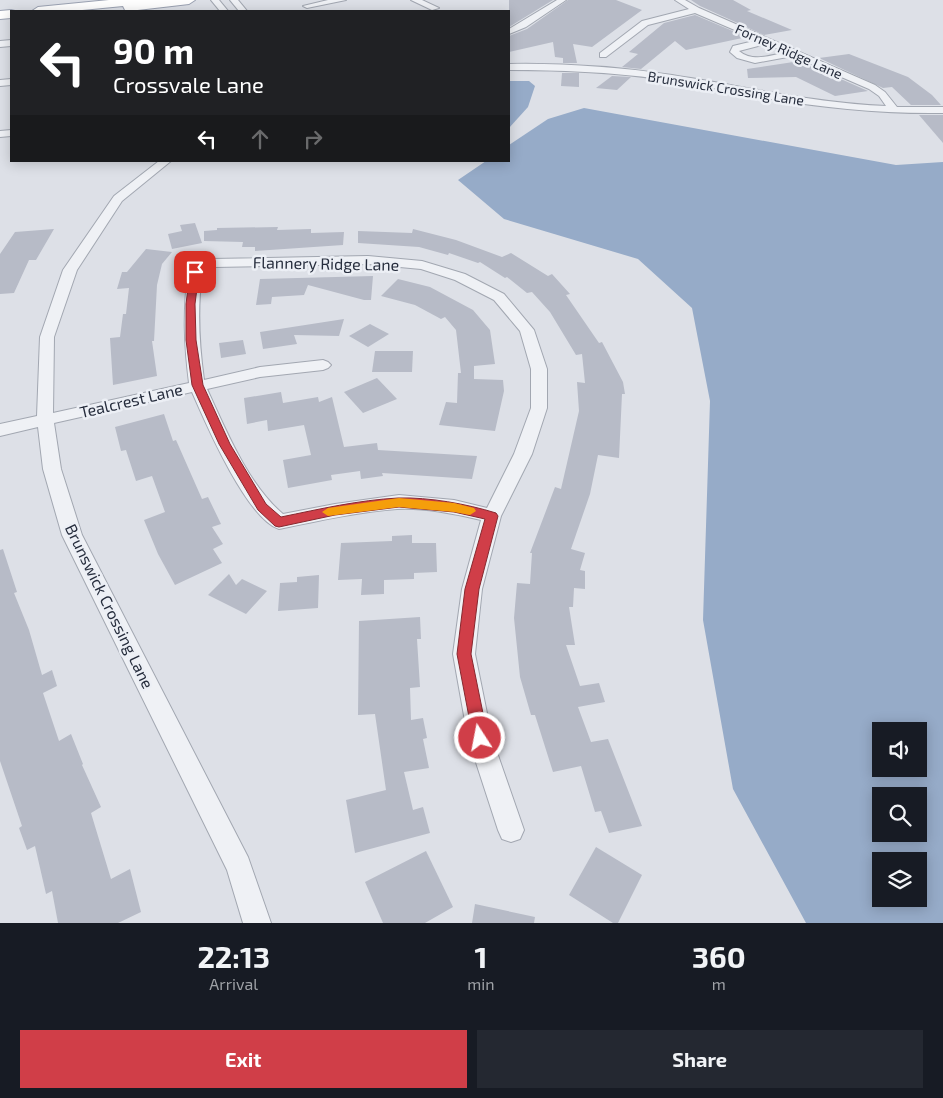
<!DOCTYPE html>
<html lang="en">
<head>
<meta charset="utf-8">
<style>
  :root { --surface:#171b24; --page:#242831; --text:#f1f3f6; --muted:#9ea1a6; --accent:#d03e48 }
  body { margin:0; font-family:"Exo 2",sans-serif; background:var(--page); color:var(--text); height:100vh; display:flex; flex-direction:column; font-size:19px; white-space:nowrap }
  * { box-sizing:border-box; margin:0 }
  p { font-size:16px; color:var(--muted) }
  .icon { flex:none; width:28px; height:28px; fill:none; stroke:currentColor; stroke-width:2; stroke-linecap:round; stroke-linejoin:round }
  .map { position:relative; height:923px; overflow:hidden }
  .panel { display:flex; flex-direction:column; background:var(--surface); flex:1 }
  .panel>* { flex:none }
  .top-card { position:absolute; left:10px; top:10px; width:500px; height:152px; border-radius:0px; box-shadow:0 2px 12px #0003; background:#202124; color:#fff; overflow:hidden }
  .tools { position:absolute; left:872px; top:722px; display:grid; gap:10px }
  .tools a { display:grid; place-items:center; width:55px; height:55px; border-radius:0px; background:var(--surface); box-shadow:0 2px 12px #0003; font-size:25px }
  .pin { position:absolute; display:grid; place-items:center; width:42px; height:42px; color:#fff; margin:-21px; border-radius:10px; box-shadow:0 2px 8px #0006 }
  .me { position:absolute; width:55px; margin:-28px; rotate:349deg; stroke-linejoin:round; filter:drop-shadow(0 0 4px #0008) }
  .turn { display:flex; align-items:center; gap:18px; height:105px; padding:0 20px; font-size:22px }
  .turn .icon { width:65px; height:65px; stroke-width:2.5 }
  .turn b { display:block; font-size:35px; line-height:42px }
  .lanes { display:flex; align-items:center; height:48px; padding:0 20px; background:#0003; justify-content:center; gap:25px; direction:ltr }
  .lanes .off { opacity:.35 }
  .eta { display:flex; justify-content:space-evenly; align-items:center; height:85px; text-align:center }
  .eta b { font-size:30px; font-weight:700; line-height:35px }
  .action { display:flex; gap:10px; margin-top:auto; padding:10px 20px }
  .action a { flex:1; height:58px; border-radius:0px; background:var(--accent); color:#fff; font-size:20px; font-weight:700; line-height:58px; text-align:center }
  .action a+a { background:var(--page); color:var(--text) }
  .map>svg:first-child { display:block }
</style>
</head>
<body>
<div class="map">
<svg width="943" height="923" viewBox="0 0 943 923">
  <rect width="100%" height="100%" fill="#dde0e7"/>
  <g fill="#96abc8" fill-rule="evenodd">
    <path d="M509 81H529L535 86 528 107 509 128Z"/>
    <path d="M584 108 896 165 943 162V923H806L733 789 703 620 710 401 692 308 638 259 504 219 458 180 486 161H509V145L548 119ZM881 731H919V769H881ZM881 796H919V834H881ZM881 861H919V899H881Z"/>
  </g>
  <g fill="#b7bbc7">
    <path d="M509 0H553L509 27Z"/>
    <path d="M568 0H616L642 10 592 47 573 44 577 63H563V58L555 57 553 42 509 52V36L527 29Z"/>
    <path d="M691 0H733L751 10 747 11 792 30 764 35 700 6Z"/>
    <path d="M695 15 747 37 686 50 675 41 641 69 622 67 638 54 629 52 664 23Z"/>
    <path d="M849 54 908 77 932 95 941 105H911L892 87 883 88 819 58Z"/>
    <path d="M800 61 868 91 835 96 796 77 748 78 747 69Z"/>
    <path d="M562 73H579V87L561 86Z"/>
    <path d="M612 76 631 77 617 90 596 88Z"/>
    <path d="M919 115H943V143Z"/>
    <path d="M195 223 202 243 172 249 168 234 182 231 180 225Z"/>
    <path d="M278 227 277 230 311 229V233L344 232 343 245 255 251V247H242L243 242 204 241V231L217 230V228Z"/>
    <path d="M54 229 36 260H29L14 293 0 294V254L15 232Z"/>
    <path d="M413 229 456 240 502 257 511 253 548 276 552 274 570 294 566 295 599 343 602 342 623 382 625 394H622L619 458 598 455 590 494 571 549 585 553 580 570 585 571V589L574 588 573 607H569L575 645H566L580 686 599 683 605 702 578 707 591 742 608 739 642 826 609 833 601 811 595 812 581 766 553 772 535 715H531L520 677 514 618 517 583 530 584 532 553H530L555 487 561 489 579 411 577 382 585 383 582 354 576 355 550 312 532 292 527 293 507 277 505 278 480 262 478 263 449 253 448 255 419 247 358 243V231L412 233Z"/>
    <path d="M146 249 172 252 162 264 157 285 154 341H152L157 376 113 385 110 338 120 337 123 314H126L129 288 117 289 122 272H127Z"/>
    <path d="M373 276 371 300H364L308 285 304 295 272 297 271 304 256 305 260 279Z"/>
    <path d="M398 279 430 287 473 310 490 330 495 364 474 366V379L503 380 504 391 495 431 439 425 446 402 457 403 458 373H461L456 330 445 317 441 319 415 305 381 296Z"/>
    <path d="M344 319 339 336 294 335 297 344 263 349 260 332Z"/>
    <path d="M370 324 389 334 368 347 349 336Z"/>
    <path d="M243 340 246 354 221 358 219 343Z"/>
    <path d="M375 351H413L412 372H372Z"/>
    <path d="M377 378 397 399 363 413 344 392Z"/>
    <path d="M281 392 283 403 318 397 319 402 332 397 344 447 377 443 378 450 477 456 472 479 382 473 383 476 361 479 360 471 331 475 332 480 288 488 283 460 311 455 304 425 268 431 267 420 247 424 244 398Z"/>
    <path d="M164 414 173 441 176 440 202 499 208 497 221 524 212 527 223 544 213 549 222 563 175 585 158 554 144 520 165 512 152 476 136 481 126 450 121 451 115 427Z"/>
    <path d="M412 535V543H436L437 572 414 573V579L384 580V594L361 595 362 579 338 580 341 543 392 541V536Z"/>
    <path d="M3 549 17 592 14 593 29 630 42 675 52 670 57 686 43 693 59 741 71 734 83 764 82 765 101 807 91 813 111 879 130 869 141 912 118 923H58L52 891 46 894 35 846 27 850 19 828 22 826 0 761V550Z"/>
    <path d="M229 574 236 585 242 579 267 591 246 614 208 595Z"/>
    <path d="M319 575 318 608 278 611 280 583 297 582V577Z"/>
    <path d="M420 617 421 639H417L420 687 410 688 411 720 423 718 427 738 423 739 429 768 404 772 413 810 423 807 430 833 355 853 346 800 386 790 375 714 358 715 359 621Z"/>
    <path d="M596 847 642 875 618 923H613L569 895Z"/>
    <path d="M426 851 453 907 425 923H383L365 882Z"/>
    <path d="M475 904 535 917 534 923H472Z"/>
  </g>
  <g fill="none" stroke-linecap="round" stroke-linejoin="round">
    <g stroke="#a2a7b1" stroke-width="2">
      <g id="minor">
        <path d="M211 0H219L228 11H220Z"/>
        <path d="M230 0H238L247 11H239Z"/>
        <path d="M328 0H346L307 8 303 6Z"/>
        <path d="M411 0H422L439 8 432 10Z"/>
        <path d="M557 0H566L526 27 509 34V29Z"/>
        <path d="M675 0H685L699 8 875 85 885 92 897 107H943V113C883 114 824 108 765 98 730 92 696 84 660 79 610 72 560 70 509 70V64C563 63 618 67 672 75 743 86 813 103 886 106L879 96 869 89 793 56 755 63 737 58 730 52 733 46 758 40 695 13 648 25 606 57H600V53L642 21 689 9ZM766 44 786 52C770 56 752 62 739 51Z"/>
        <path d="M11 40V46L0 47V41Z"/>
        <path d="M11 79V85L0 86V80Z"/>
        <path d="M11 130V136L0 137V131Z"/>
        <path d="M159 161H171L122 201 77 270 54 337 53 413 189 383C184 343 183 312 188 272L190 269 211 259 368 256 422 261 465 274 504 294 534 330 547 369V408L532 454 501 516 482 589 475 654 492 738 524 830 520 839 511 842 502 839 498 830 468 738 453 654 462 589 481 520C456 514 423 507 397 509 358 512 318 521 279 529 247 519 206 424 192 392L54 423 61 469 82 535 248 857 271 923H243L227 870 62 535 43 469 38 427 0 436V424L37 416 40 337 63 270 114 196ZM368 264 421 269 455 280 494 300 520 331 531 369V408L514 454 487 508 454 500 399 495 335 504 283 514C248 485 226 430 207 389L260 377 323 370 328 368 331 365 328 362 323 360 260 367 204 380C199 343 197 310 202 274L214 267Z"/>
      </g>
    </g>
    <g stroke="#9ca3b3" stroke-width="2">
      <g id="primary">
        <path d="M109 0H195L189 4 129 11 125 10 123 6 72 11H32L38 7Z"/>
        <path d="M11 10 15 11H11V18L0 19V11Z"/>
      </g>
    </g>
    <use href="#minor" fill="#eff1f5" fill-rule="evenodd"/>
    <use href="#primary" fill="#fff" fill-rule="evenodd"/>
  </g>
  <path fill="#d03e48" stroke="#87282f" d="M195 270 199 272 195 304 196 340 203 385 230 444 266 504 281 517C320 509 359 500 398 498 429 497 467 504 496 513L498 516 479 589 471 654 488 738 486 743 480 745 475 743 473 738 457 654 465 589 485 519 454 512 399 507 335 515 279 527 275 526 258 510 219 444 192 385 186 340V304L190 272Z"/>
  <path fill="#f59e0b" d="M399 498 454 503 474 508 476 511 470 515 454 512 399 507 328 516 322 512 328 508Z"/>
  <g text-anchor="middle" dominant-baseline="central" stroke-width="5" stroke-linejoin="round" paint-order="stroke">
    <g font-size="14" fill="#262d3d" stroke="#eceff5">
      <text transform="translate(789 51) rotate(24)">Forney Ridge Lane</text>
      <text transform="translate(726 88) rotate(9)">Brunswick Crossing Lane</text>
    </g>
    <g font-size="16" fill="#262d3d" stroke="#eceff5">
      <text transform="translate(326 263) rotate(1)">Flannery Ridge Lane</text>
      <text transform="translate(131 400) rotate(-13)">Tealcrest Lane</text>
      <text transform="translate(110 606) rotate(64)">Brunswick Crossing Lane</text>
    </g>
  </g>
</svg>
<div class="tools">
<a><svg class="icon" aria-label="sound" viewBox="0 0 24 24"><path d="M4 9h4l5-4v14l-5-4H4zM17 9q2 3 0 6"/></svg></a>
<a><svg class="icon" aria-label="search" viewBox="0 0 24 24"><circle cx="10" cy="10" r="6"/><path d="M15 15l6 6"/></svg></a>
<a><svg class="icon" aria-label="layers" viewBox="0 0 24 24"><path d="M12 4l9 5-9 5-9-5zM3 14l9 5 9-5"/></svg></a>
</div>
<div class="pin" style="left:195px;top:272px;background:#d93025"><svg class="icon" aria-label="arrive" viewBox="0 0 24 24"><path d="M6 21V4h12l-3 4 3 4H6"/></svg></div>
<svg class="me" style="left:480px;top:738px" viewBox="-20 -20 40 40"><circle r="17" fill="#d03e48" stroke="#fff" stroke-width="3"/><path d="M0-11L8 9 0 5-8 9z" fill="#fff"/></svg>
<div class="top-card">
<div class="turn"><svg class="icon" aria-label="left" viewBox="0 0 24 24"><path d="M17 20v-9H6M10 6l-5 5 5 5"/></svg><div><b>90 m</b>Crossvale Lane</div></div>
<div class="lanes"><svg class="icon" aria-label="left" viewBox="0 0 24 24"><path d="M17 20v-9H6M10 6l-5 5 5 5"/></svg><svg class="icon off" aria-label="ahead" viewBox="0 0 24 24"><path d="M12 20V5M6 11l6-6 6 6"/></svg><svg class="icon off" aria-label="right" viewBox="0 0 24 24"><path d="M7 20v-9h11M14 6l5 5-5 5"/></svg></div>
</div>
</div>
<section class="panel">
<div class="eta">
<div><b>22:13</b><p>Arrival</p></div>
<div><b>1</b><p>min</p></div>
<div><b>360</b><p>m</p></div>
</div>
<div class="action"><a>Exit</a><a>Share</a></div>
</section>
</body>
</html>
